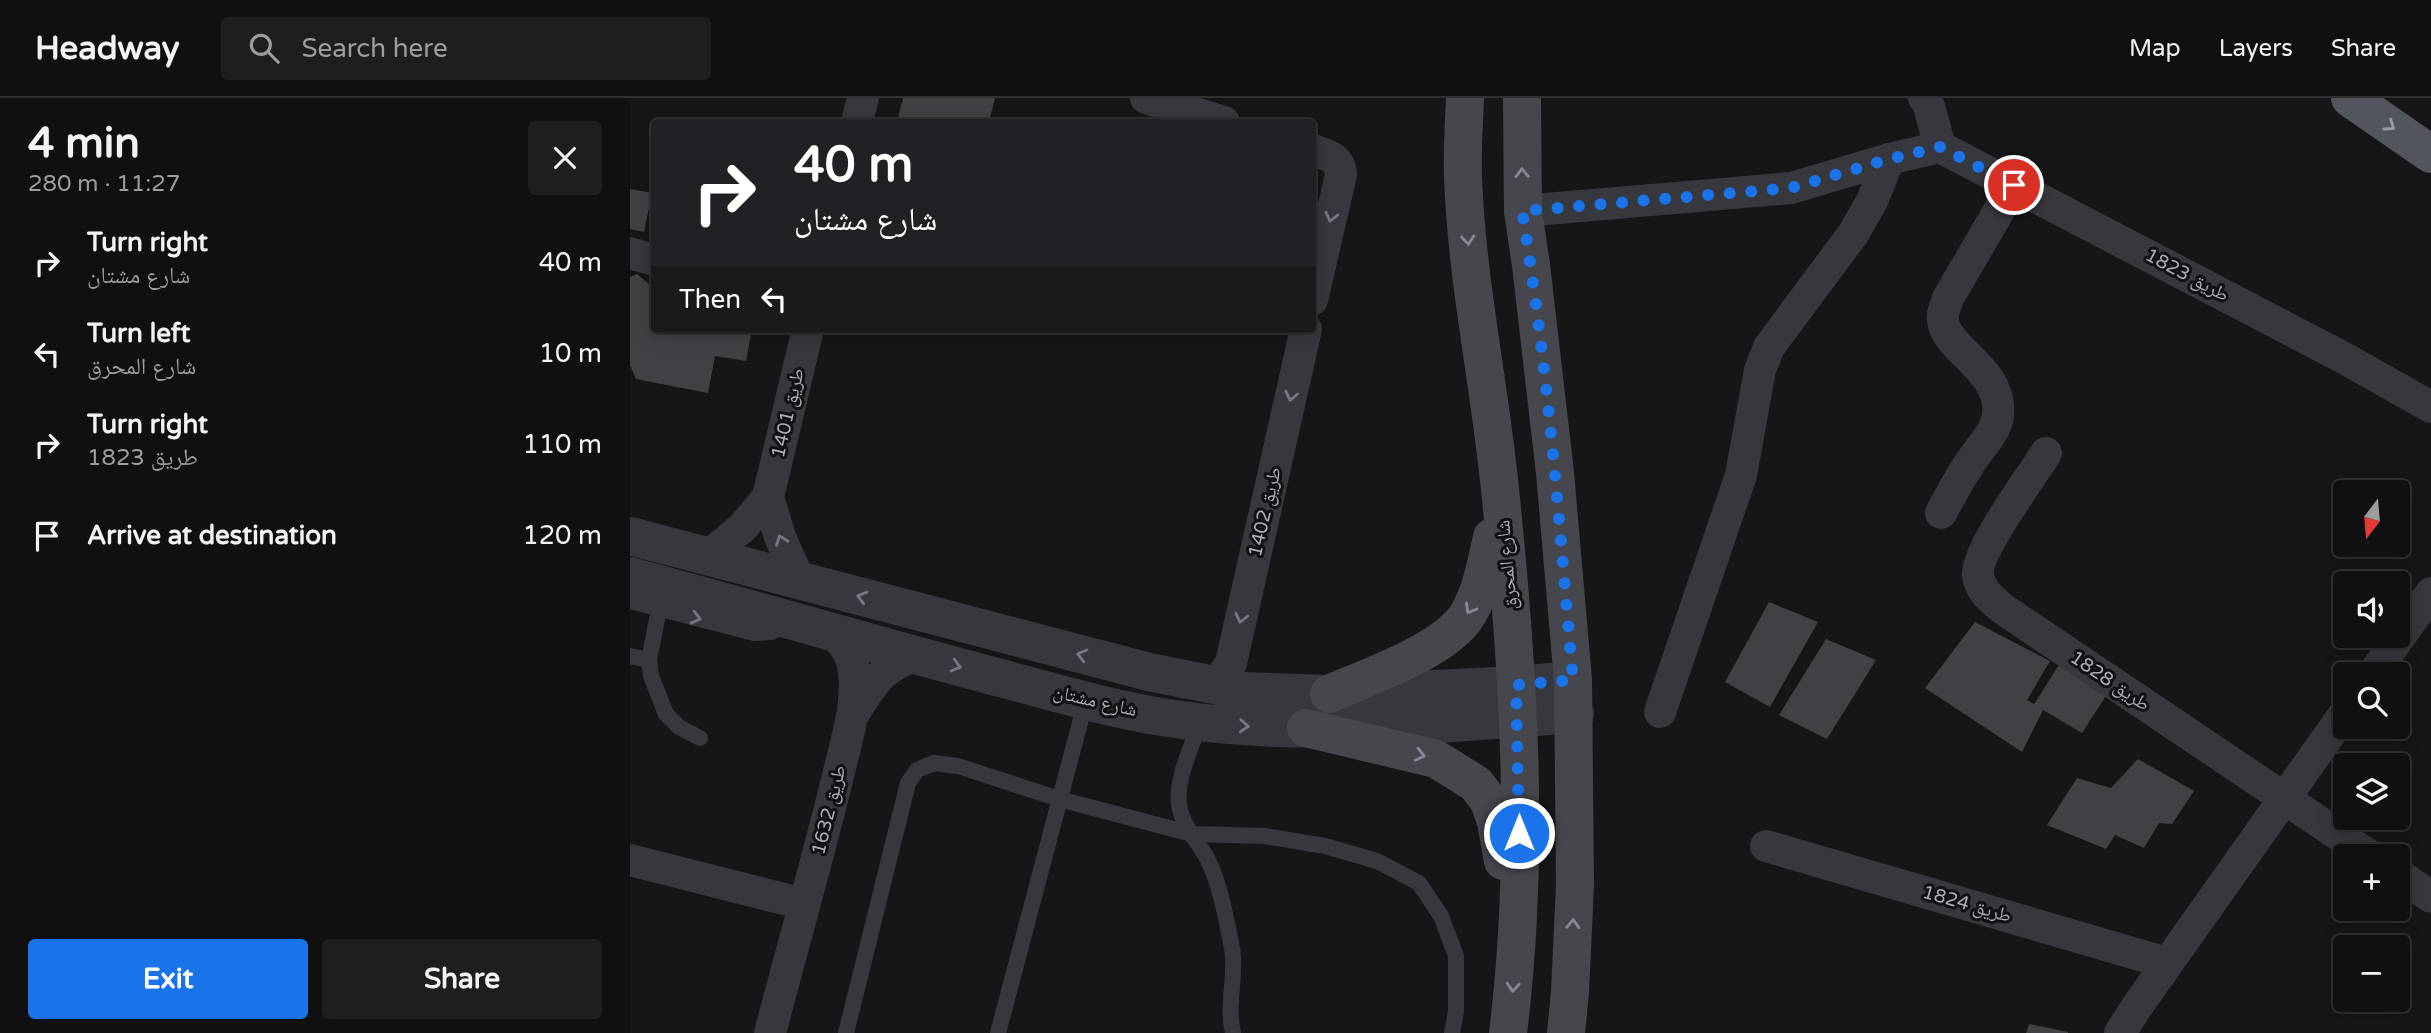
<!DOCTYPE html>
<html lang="en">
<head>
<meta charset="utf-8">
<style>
  :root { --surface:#101012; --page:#1e1e20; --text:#f1f3f6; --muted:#9c9d9f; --line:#303032; --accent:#1a73e8 }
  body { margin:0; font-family:"Varela Round","Noto Naskh Arabic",sans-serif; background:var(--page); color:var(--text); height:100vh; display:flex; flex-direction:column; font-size:26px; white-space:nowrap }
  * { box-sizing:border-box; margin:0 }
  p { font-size:23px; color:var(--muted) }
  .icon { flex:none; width:38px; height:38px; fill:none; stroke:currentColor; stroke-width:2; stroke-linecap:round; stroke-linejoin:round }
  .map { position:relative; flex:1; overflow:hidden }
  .details { display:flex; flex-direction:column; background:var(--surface); width:630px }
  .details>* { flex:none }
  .guide { position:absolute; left:21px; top:21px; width:665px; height:214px; border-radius:7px; box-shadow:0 4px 18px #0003,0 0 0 2px var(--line); background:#202124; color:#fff; overflow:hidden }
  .needle { width:46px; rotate:196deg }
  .tools { position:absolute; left:1703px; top:382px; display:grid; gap:14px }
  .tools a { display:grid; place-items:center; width:77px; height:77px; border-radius:7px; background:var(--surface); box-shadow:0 4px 18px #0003,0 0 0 2px var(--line); font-size:35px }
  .pin { position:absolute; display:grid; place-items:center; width:60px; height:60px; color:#fff; margin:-30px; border:4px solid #fff; border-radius:50%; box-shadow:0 2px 7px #0007 }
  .me { position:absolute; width:77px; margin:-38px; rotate:0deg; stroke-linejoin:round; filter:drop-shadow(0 0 5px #0008) }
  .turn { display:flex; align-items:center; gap:24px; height:147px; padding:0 28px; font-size:32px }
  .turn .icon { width:91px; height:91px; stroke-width:2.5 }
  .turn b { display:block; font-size:49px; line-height:60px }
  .then { display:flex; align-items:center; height:66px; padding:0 28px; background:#0003; gap:14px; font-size:26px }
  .round { display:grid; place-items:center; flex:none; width:74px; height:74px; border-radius:7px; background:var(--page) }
  .headline { display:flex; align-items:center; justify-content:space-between; height:119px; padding:0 28px }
  h1 { font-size:42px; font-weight:700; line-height:52px }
  .primary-button { display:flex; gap:14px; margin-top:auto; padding:14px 28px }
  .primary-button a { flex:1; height:80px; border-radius:7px; background:var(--accent); color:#fff; font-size:28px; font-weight:700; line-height:80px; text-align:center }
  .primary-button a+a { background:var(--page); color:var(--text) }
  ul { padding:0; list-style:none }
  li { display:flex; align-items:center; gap:21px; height:91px; padding:0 28px }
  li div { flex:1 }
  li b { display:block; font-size:26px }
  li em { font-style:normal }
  header { display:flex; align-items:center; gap:42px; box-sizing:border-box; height:98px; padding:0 35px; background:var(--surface); border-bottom:2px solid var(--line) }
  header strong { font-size:33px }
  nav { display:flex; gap:38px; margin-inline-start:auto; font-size:24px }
  .search { width:490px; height:63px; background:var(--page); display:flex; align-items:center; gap:18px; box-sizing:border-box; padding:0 24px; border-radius:7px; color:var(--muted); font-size:26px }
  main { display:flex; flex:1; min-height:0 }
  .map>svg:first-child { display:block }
</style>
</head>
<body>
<header>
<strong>Headway</strong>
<div class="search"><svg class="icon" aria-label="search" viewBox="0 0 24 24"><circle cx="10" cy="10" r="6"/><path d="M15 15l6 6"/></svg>Search here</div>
<nav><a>Map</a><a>Layers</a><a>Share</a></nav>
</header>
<main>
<section class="details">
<div class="headline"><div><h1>4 min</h1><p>280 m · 11:27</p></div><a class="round"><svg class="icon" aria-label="close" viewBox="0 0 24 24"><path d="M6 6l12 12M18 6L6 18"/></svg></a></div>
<ul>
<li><svg class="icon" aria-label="right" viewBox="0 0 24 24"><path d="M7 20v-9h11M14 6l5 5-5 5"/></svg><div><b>Turn right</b><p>شارع مشتان</p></div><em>40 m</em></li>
<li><svg class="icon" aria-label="left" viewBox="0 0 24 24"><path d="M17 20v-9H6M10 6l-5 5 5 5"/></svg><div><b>Turn left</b><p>شارع المحرق</p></div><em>10 m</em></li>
<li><svg class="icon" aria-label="right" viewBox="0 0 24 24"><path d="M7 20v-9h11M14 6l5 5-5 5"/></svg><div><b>Turn right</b><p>طريق 1823</p></div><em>110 m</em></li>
<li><svg class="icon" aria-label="arrive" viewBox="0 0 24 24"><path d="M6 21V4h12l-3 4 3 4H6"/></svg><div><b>Arrive at destination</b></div><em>120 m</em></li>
</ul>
<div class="primary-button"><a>Exit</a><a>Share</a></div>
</section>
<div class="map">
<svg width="1801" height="935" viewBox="0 0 1801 935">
  <rect width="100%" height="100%" fill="#161618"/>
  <g fill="#404145">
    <path d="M273 0H365L359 24H267Z"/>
    <path d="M0 91 22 95 14 134 0 131Z"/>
    <path d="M7 176 19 186 24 184V231H122L116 263 85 258 78 295 6 281 0 267V179Z"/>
    <path d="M1139 504 1188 524 1140 609 1095 584Z"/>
    <path d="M1345 524 1420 563 1397 602 1404 606 1434 559 1481 590 1452 635 1413 612 1392 654 1295 590Z"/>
    <path d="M1196 541 1246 562 1197 641 1149 617Z"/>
    <path d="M1508 661 1564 693 1542 726 1529 725 1514 750 1485 737 1476 751 1417 727 1447 680 1481 690Z"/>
    <path d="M1399 926 1438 934V935H1396Z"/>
  </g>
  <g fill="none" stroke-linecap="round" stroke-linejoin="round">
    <g stroke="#37383d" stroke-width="16">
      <path d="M0 503 124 535 141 534 153 528"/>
      <path d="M29 511 19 562 21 578 36 616 49 629 70 640"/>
      <path d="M0 558 19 562"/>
      <path d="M570 624C562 649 546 679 549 706 551 727 569 744 578 762 590 786 597 824 602 850 607 879 596 906 603 935"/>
      <path d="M216 935 278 685 287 672 304 665 328 668 429 701 562 736 635 738 695 748 747 763 789 785 811 818 826 858V913L822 935"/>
      <path d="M368 935 456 602"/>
    </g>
    <g stroke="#37383d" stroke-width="32">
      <path d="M516 0 594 24"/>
      <path d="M1294 0 1298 5 1310 49 1714 260 1801 309"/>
      <path d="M227 24 233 0"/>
      <path d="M682 52C697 57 710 59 711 77L682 202"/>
      <path d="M893 113 1161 90 1259 61 1310 49"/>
      <path d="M0 155 24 162"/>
      <path d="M1416 355C1402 378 1345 454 1348 477 1350 493 1361 501 1373 511L1740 758"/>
      <path d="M138 399 150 439 169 482"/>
      <path d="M1311 415C1319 400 1328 383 1338 368 1347 352 1366 336 1368 317 1373 268 1308 250 1313 216 1314 211 1317 205 1318 200L1384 87"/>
      <path d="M77 459 113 429 138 399 178 231"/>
      <path d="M1743 576 1801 495"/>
      <path d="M579 587 591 580 601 565 676 231"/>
      <path d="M1030 614 1111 377 1130 272 1139 249 1223 136 1242 103 1259 61"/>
      <path d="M224 615C244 584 249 572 285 557"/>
      <path d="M1136 748 1537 865"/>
      <path d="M0 762 174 806"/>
      <path d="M1768 776 1801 799"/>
      <path d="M140 935C162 851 186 767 207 682 215 646 230 605 223 567 221 554 212 545 204 535"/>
      <path d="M1490 935 1508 907 1715 615"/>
    </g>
    <g stroke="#37383d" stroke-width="38">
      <path d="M0 438 519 574 614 593 699 596 886 587 943 582"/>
      <path d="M0 478C121 510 241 546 363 578 420 593 479 611 538 620 672 641 810 626 945 616"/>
    </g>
    <g stroke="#45474d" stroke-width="38">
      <path d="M835 0C834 26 832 53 833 79 837 187 861 293 871 401 889 577 900 758 878 935"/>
      <path d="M892 0 893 113 901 167 925 375 943 582 945 786 940 894 936 935"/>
      <path d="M699 596C738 579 817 552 838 516 852 492 856 465 862 439"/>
      <path d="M676 630 806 661 846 686 859 703 866 724 873 763"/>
    </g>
    <path stroke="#53555c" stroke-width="38" d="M1720 0 1801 56"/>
  </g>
  <defs><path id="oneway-chevron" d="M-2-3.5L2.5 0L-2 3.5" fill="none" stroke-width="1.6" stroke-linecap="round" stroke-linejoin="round" transform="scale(1.75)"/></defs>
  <use stroke="#979ba6" href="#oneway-chevron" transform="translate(1760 28) rotate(35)"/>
  <g stroke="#858993">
    <use href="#oneway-chevron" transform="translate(892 75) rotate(-91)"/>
    <use href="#oneway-chevron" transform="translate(838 142) rotate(85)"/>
    <use href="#oneway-chevron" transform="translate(840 511) rotate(120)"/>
    <use href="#oneway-chevron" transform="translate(790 657) rotate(13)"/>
    <use href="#oneway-chevron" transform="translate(943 826) rotate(-88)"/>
    <use href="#oneway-chevron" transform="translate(883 889) rotate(94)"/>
  </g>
  <g stroke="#757881">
    <use href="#oneway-chevron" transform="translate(701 119) rotate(103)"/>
    <use href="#oneway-chevron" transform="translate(661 298) rotate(103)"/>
    <use href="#oneway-chevron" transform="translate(151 442) rotate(-110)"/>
    <use href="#oneway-chevron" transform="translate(232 499) rotate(-165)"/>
    <use href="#oneway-chevron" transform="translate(66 520) rotate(14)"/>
    <use href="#oneway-chevron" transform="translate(611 520) rotate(103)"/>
    <use href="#oneway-chevron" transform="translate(452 557) rotate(-165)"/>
    <use href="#oneway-chevron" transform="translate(326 568) rotate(15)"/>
    <use href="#oneway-chevron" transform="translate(614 628) rotate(3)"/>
  </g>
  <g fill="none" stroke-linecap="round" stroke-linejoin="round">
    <path stroke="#1a73e8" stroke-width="12" stroke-dasharray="0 21.6" d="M889 735 886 587 943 582C929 425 918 268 892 113L1161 90 1259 61 1310 49 1384 87"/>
  </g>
  <g text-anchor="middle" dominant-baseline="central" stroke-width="6" stroke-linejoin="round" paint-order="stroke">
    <g font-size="19" fill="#a8adb8" stroke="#111113">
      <text transform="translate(1557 177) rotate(28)">طريق 1823</text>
      <text transform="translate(158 315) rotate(-77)">طريق 1401</text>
      <text transform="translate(635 414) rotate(-77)">طريق 1402</text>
      <text transform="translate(877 467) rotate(-95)">شارع المحرق</text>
      <text transform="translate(1480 583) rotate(34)">طريق 1828</text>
      <text transform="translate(465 603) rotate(13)">شارع مشتان</text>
      <text transform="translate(199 712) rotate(-76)">طريق 1632</text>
      <text transform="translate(1337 806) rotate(16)">طريق 1824</text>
    </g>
  </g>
</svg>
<div class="tools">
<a><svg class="needle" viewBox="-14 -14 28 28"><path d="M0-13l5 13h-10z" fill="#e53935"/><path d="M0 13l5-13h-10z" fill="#9c9d9f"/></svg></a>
<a><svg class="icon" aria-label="sound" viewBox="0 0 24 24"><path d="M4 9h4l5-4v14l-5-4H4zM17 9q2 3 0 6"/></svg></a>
<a><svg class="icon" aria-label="search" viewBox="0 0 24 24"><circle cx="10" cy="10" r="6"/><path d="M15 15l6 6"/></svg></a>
<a><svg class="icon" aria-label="layers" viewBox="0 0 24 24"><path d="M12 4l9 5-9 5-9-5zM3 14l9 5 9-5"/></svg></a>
<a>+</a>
<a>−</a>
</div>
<div class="pin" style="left:1384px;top:87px;background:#d93025"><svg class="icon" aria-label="arrive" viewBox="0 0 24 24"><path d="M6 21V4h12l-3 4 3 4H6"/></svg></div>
<svg class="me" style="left:889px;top:735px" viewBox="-20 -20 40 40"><circle r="17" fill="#1a73e8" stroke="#fff" stroke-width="3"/><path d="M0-11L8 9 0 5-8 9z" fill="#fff"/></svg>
<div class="guide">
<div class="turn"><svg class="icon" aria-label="right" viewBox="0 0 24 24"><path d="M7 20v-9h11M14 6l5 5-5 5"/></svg><div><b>40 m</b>شارع مشتان</div></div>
<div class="then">Then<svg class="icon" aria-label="left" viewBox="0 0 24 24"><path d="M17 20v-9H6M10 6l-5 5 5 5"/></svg></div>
</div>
</div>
</main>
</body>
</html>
